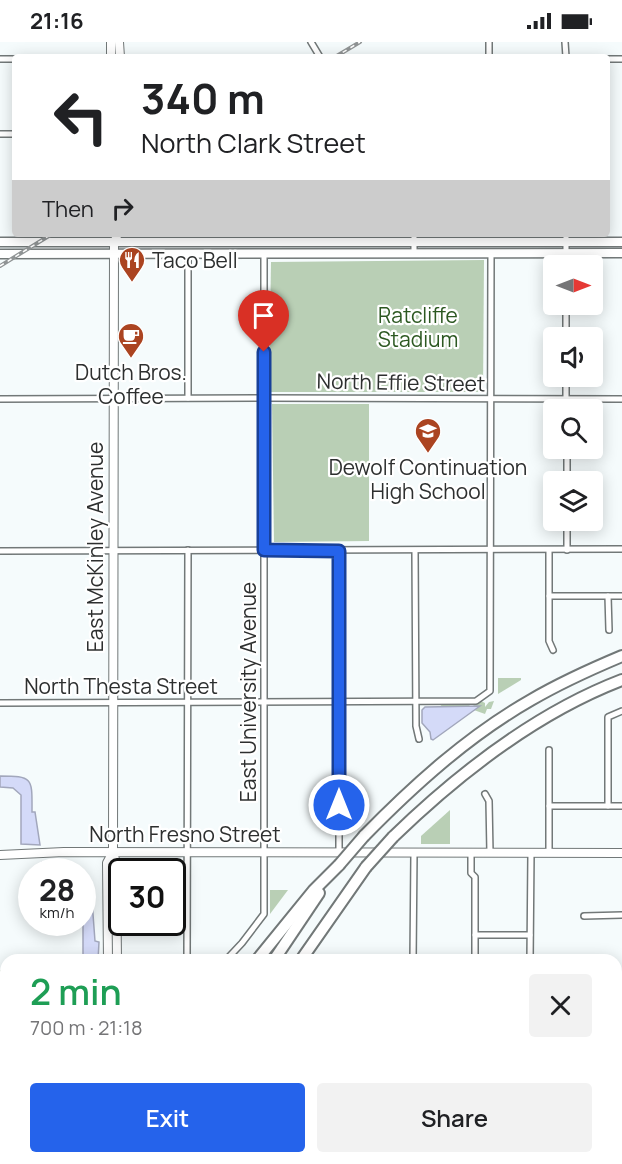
<!DOCTYPE html>
<html lang="en">
<head>
<meta charset="utf-8">
<style>
  :root { --surface:#fff; --page:#f2f2f2; --text:#202124; --muted:#757577; --accent:#2563eb }
  body { margin:0; font-family:Manrope,sans-serif; background:var(--page); color:var(--text); height:100vh; display:flex; flex-direction:column; font-size:22px; white-space:nowrap }
  * { box-sizing:border-box; margin:0 }
  p { font-size:20px; color:var(--muted) }
  .icon { flex:none; width:33px; height:33px; fill:none; stroke:currentColor; stroke-width:2; stroke-linecap:round; stroke-linejoin:round }
  .map { position:relative; flex:1; overflow:hidden }
  .panel { position:absolute; left:0px; top:912px; width:622px; height:210px; display:flex; flex-direction:column; background:var(--surface); border-radius:18px 18px 0 0; box-shadow:0 3px 15px #0003 }
  .panel>* { flex:none }
  .banner { position:absolute; left:12px; top:12px; width:598px; height:183px; border-radius:6px; box-shadow:0 3px 15px #0003; background:#fff; color:var(--text); overflow:hidden }
  .needle { width:39px; rotate:90deg }
  .tools { position:absolute; left:543px; top:213px; display:grid; gap:12px }
  .tools a { display:grid; place-items:center; width:60px; height:60px; border-radius:6px; background:var(--surface); box-shadow:0 3px 15px #0003; font-size:30px }
  .speed { position:absolute; left:18px; top:816px; display:flex; gap:12px; font-size:30px; font-weight:700; text-align:center }
  .speed>* { display:grid; place-content:center; width:78px; height:78px; border-radius:50%; background:var(--surface); box-shadow:0 3px 15px #0003; line-height:1 }
  .speed small { font-size:15px; font-weight:400 }
  .speed .limit { border:3px solid #111; border-radius:9px; background:#fff; color:#111 }
  .pin { position:absolute; display:grid; place-items:center; width:51px; height:51px; color:#fff; margin:-62px -26px; border-radius:50% 50% 50% 0; rotate:-45deg; box-shadow:0 0 6px #0007 }
  .pin .icon { rotate:45deg }
  .me { position:absolute; width:66px; margin:-33px; rotate:0deg; stroke-linejoin:round; filter:drop-shadow(0 0 4px #0008) }
  .turn { display:flex; align-items:center; gap:21px; height:126px; padding:0 30px; font-size:27px }
  .turn .icon { width:78px; height:78px; stroke-width:2.5 }
  .turn b { display:block; font-size:42px; line-height:51px }
  .then { display:flex; align-items:center; height:57px; padding:0 30px; background:#0003; gap:12px; font-size:22px }
  .round { display:grid; place-items:center; flex:none; width:63px; height:63px; border-radius:6px; background:var(--page) }
  .summary { display:flex; align-items:center; justify-content:space-between; height:102px; padding:0 30px }
  h1 { font-size:36px; font-weight:600; line-height:45px; color:#1e9e55 }
  .cta { display:flex; gap:12px; margin-top:auto; padding:12px 30px }
  .cta a { flex:1; height:69px; border-radius:6px; background:var(--accent); color:#fff; font-size:24px; font-weight:600; line-height:69px; text-align:center }
  .cta a+a { background:var(--page); color:var(--text) }
  .status { display:flex; justify-content:space-between; align-items:center; height:42px; padding:0 30px; background:var(--surface); direction:ltr }
  .status svg { height:16px; fill:currentColor }
  .map>svg:first-child { display:block }
</style>
</head>
<body>
<div class="status"><b>21:16</b><svg viewBox="0 0 49 12"><path d="M0 12V9h3v3zM5 12V6h3v6zM10 12V3h3v9zM15 12V0h3v12zM26 1h20v11H26zM47 4h2v5h-2z"/></svg></div>
<div class="map">
<svg width="622" height="1122" viewBox="0 0 622 1122">
  <rect width="100%" height="100%" fill="#f5fbfc"/>
  <g fill="#b9cfb5">
    <path d="M484 218 483 350H269L271 220Z"/>
    <path d="M272 362H369V499L274 500Z"/>
    <path d="M498 636H521V638L498 652Z"/>
    <path d="M481 659 485 661V665L489 660 494 659 491 667H487L485 672 471 667 439 665 443 662 456 661 457 663 467 661 471 665Z"/>
    <path d="M450 768V802H421V794Z"/>
    <path d="M270 848H288L270 872Z"/>
    <path d="M0 928H6V978L0 973Z"/>
  </g>
  <g fill="#d4daf8" stroke="#a2a7bc" stroke-width="1.5">
    <path d="M480 664 433 698 431 697 430 690 422 681V668L425 665Z"/>
    <path d="M0 734C34 734 32 737 32 770H35L40 803 21 802V753L13 746 0 745Z"/>
    <path d="M42 820H59L69 829H51L40 822Z"/>
    <path d="M83 843 92 859 95 899 99 900 98 918H83Z"/>
  </g>
  <g fill="none" stroke-linecap="round" stroke-linejoin="round">
    <g stroke="#727878" stroke-width="8">
      <g id="street">
        <path d="M311 0 320 15"/>
        <path d="M489 0V15"/>
        <path d="M565 0 566 15"/>
        <path d="M0 17H15"/>
        <path d="M608 17H622"/>
        <path d="M0 92H15"/>
        <path d="M414 192V211"/>
        <path d="M566 192V224"/>
        <path d="M566 262V296"/>
        <path d="M566 334V368"/>
        <path d="M188 356V211"/>
        <path d="M0 357 263 356 622 357"/>
        <path d="M567 406V440"/>
        <path d="M567 478V508"/>
        <path d="M549 508V599L553 608"/>
        <path d="M0 509 622 507"/>
        <path d="M339 509V811"/>
        <path d="M415 509 416 684 419 697"/>
        <path d="M549 554H622"/>
        <path d="M608 554 609 588"/>
        <path d="M0 661 476 659 490 649 491 211"/>
        <path d="M549 708V810"/>
        <path d="M485 752 489 759 490 811"/>
        <path d="M549 764H622"/>
        <path d="M608 764V675L622 669"/>
        <path d="M471 811V831L475 835V918"/>
        <path d="M584 874 622 873"/>
        <path d="M475 893H530"/>
        <path d="M187 918 188 508"/>
        <path d="M226 918 242 901 264 872V211"/>
        <path d="M413 918 414 811"/>
        <path d="M530 918 531 811"/>
        <path d="M616 949H622"/>
        <path d="M616 996H622"/>
        <path d="M616 1113H622"/>
        <path d="M265 1116V1122"/>
        <path d="M414 1116V1122"/>
        <path d="M567 1116V1122"/>
        <path d="M338 1122V1116"/>
      </g>
    </g>
    <g stroke="#727878" stroke-width="10">
      <g id="secondary">
        <path d="M111 0V15"/>
        <path d="M119 0 120 15"/>
        <path d="M0 813 64 810 622 811"/>
        <path d="M108 918 107 821 113 810"/>
        <path d="M117 918 116 821 113 810 114 200 118 192"/>
        <path d="M118 1116V1122"/>
        <path d="M107 1122 108 1116"/>
      </g>
    </g>
    <g stroke="#727878" stroke-width="11">
      <g id="primary">
        <path d="M0 200H622"/>
        <path d="M0 212 622 211"/>
      </g>
    </g>
    <g stroke="#727878" stroke-width="14">
      <g id="highway">
        <path d="M364 794C414 743 468 694 531 658 560 641 591 627 622 614"/>
        <path d="M393 795C459 731 536 671 622 638"/>
        <path d="M257 918 314 848 339 823"/>
        <path d="M274 918 319 851"/>
        <path d="M301 918 366 825"/>
        <path d="M92 1122 100 1116"/>
        <path d="M131 1122 139 1116"/>
        <path d="M206 1122 208 1116"/>
      </g>
    </g>
    <use href="#street" stroke="#fff" stroke-width="5"/>
    <use href="#secondary" stroke="#fff" stroke-width="8"/>
    <use href="#primary" stroke="#fff" stroke-width="8"/>
    <use href="#highway" stroke="#fff" stroke-width="10"/>
    <g stroke="#909495" stroke-width="4">
      <g id="rail">
        <path d="M335 15 360 0"/>
        <path d="M0 224 52 192"/>
      </g>
    </g>
    <use href="#rail" stroke="#fff" stroke-width="1.5" stroke-dasharray="4.5" stroke-linecap="butt"/>
    <g stroke="#727878" stroke-width="14" stroke-linecap="butt">
      <g id="highway-bridge">
        <path d="M339 823 364 794"/>
        <path d="M366 825 393 795"/>
      </g>
    </g>
    <use href="#highway-bridge" stroke="#fff" stroke-width="10"/>
  </g>
  <g fill="none" stroke-linecap="round" stroke-linejoin="round">
    <g stroke="#184099" stroke-width="15">
      <path id="route" d="M264 310V508L339 509V763"/>
    </g>
    <use href="#route" stroke="#2563eb" stroke-width="10"/>
  </g>
  <defs>
    <g id="restaurant-pin" transform="scale(1.35)"><path d="M0 17L-7.5 6A9.5 9.5 0 1 1 7.5 6Z" fill="#ab4421" stroke="#fff"/><path d="M-5-6h1v4h1v-4h1v4h1v-4h1v5L-1.5 .5V6h-2V.5L-5-1ZM5-6V6H3V1.5H1.5Q1.5-4 5-6Z" fill="#fff"/></g>
    <g id="cafe-pin" transform="scale(1.35)"><path d="M0 17L-7.5 6A9.5 9.5 0 1 1 7.5 6Z" fill="#ab4421" stroke="#fff"/><path d="M-5.5-4.5H6V0H3Q3 3.5 0 3.5H-2.5Q-5.5 3.5-5.5 0ZM3-3.2v2h1.7v-2ZM-6 4.5H4V6H-6Z" fill="#fff"/></g>
    <g id="school-pin" transform="scale(1.35)"><path d="M0 17L-7.5 6A9.5 9.5 0 1 1 7.5 6Z" fill="#ab4421" stroke="#fff"/><path d="M0-5L7-2L0 1L-7-2ZM-4 1L0 2.5L4 1V4Q0 6-4 4Z" fill="#fff"/></g>
  </defs>
  <g fill-rule="evenodd">
    <use href="#restaurant-pin" x="132" y="218"/>
    <use href="#cafe-pin" x="131" y="294"/>
    <use href="#school-pin" x="428" y="389"/>
  </g>
  <g text-anchor="middle" dominant-baseline="central" stroke-width="4.5" stroke-linejoin="round" paint-order="stroke">
    <g font-size="21" fill="#2d2f2f" stroke="#fff">
      <text x="152" y="218" text-anchor="start">Taco Bell</text>
      <text x="131" y="330">Dutch Bros.<tspan x="131" dy="24">Coffee</tspan></text>
      <text x="428" y="425">Dewolf Continuation<tspan x="428" dy="24">High School</tspan></text>
    </g>
    <g font-size="21" fill="#2c5821" stroke="#fff">
      <text x="418" y="273">Ratcliffe<tspan x="418" dy="24">Stadium</tspan></text>
    </g>
    <g font-size="21" fill="#2d2f2f" stroke="#fff">
      <text transform="translate(401 340) rotate(1)">North Effie Street</text>
      <text transform="translate(95 505) rotate(-90)">East McKinley Avenue</text>
      <text x="121" y="644">North Thesta Street</text>
      <text transform="translate(248 650) rotate(-90)">East University Avenue</text>
      <text x="185" y="792">North Fresno Street</text>
    </g>
  </g>
</svg>
<div class="tools">
<a><svg class="needle" viewBox="-14 -14 28 28"><path d="M0-13l5 13h-10z" fill="#e53935"/><path d="M0 13l5-13h-10z" fill="#757577"/></svg></a>
<a><svg class="icon" aria-label="sound" viewBox="0 0 24 24"><path d="M4 9h4l5-4v14l-5-4H4zM17 9q2 3 0 6"/></svg></a>
<a><svg class="icon" aria-label="search" viewBox="0 0 24 24"><circle cx="10" cy="10" r="6"/><path d="M15 15l6 6"/></svg></a>
<a><svg class="icon" aria-label="layers" viewBox="0 0 24 24"><path d="M12 4l9 5-9 5-9-5zM3 14l9 5 9-5"/></svg></a>
</div>
<div class="speed"><div>28<small>km/h</small></div><div class="limit">30</div></div>
<div class="pin" style="left:264px;top:310px;background:#d93025"><svg class="icon" aria-label="arrive" viewBox="0 0 24 24"><path d="M6 21V4h12l-3 4 3 4H6"/></svg></div>
<svg class="me" style="left:339px;top:763px" viewBox="-20 -20 40 40"><circle r="17" fill="#2563eb" stroke="#fff" stroke-width="3"/><path d="M0-11L8 9 0 5-8 9z" fill="#fff"/></svg>
<div class="banner">
<div class="turn"><svg class="icon" aria-label="left" viewBox="0 0 24 24"><path d="M17 20v-9H6M10 6l-5 5 5 5"/></svg><div><b>340 m</b>North Clark Street</div></div>
<div class="then">Then<svg class="icon" aria-label="right" viewBox="0 0 24 24"><path d="M7 20v-9h11M14 6l5 5-5 5"/></svg></div>
</div>
<section class="panel">
<div class="summary"><div><h1>2 min</h1><p>700 m · 21:18</p></div><a class="round"><svg class="icon" aria-label="close" viewBox="0 0 24 24"><path d="M6 6l12 12M18 6L6 18"/></svg></a></div>
<div class="cta"><a>Exit</a><a>Share</a></div>
</section>
</div>
</body>
</html>
